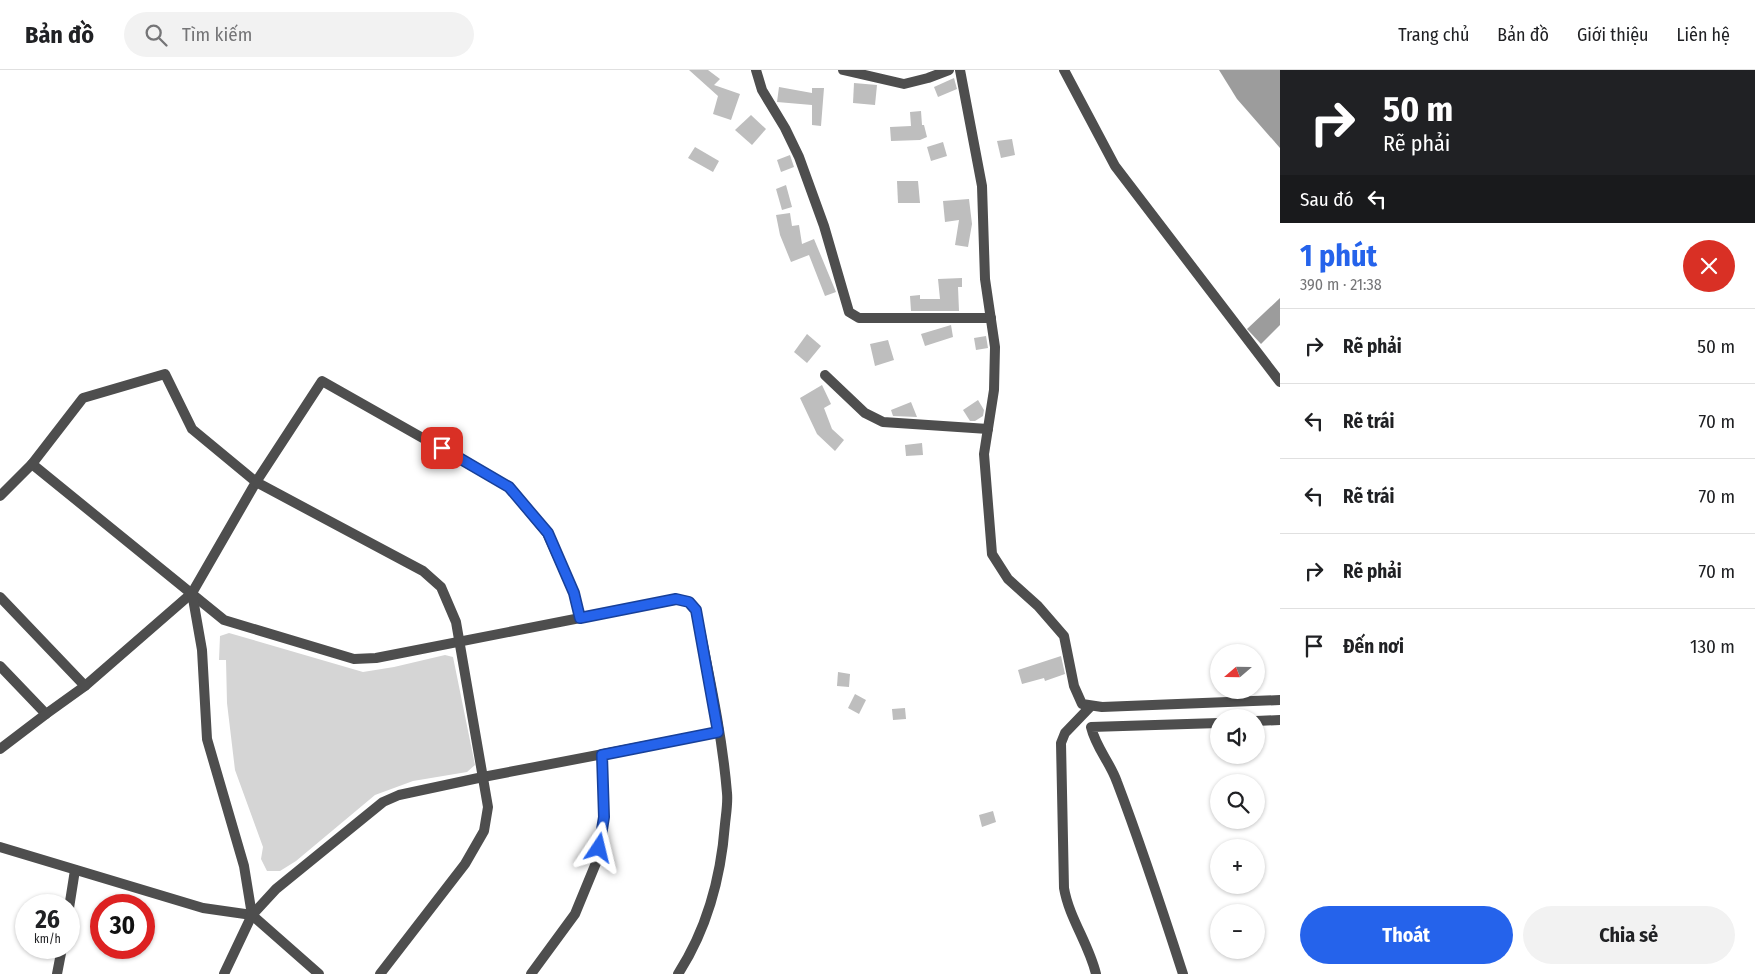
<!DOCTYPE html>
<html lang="vi">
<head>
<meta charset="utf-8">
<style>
  :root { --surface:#fff; --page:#f2f2f2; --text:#202124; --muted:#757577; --line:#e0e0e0; --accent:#2563eb }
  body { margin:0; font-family:"Fira Sans Condensed",sans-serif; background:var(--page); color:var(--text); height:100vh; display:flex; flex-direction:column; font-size:19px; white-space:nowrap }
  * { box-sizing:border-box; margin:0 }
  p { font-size:16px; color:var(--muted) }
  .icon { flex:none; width:28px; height:28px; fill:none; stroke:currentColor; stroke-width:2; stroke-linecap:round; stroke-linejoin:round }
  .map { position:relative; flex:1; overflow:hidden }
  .side { display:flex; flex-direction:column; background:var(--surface); width:475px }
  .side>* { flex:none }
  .top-card { background:#202124; color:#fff; overflow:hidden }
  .needle { width:32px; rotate:250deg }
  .buttons { position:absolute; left:1210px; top:574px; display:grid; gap:10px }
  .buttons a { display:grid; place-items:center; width:55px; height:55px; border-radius:50%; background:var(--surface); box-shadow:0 1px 4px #0004; font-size:25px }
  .speed { position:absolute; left:15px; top:824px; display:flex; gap:10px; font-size:25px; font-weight:700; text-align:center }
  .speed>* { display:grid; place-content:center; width:65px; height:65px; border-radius:50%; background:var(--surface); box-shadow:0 1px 4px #0004; line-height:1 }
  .speed small { font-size:12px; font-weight:400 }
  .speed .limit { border:8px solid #d22; background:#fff; color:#111 }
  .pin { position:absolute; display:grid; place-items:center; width:42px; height:42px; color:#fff; margin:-21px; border-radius:10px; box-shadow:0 2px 8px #0006 }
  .me { position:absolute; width:55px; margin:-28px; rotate:10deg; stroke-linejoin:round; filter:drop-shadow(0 0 4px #0008) }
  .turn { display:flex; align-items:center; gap:18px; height:105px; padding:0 20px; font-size:22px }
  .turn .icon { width:65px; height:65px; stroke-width:2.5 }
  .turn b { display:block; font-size:35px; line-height:42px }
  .then { display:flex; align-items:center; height:48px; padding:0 20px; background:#0003; gap:10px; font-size:19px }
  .round { display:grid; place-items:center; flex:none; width:52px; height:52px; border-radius:26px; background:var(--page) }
  .overview { display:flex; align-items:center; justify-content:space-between; height:85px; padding:0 20px }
  h1 { font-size:30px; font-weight:700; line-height:38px; color:var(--accent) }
  .cta { display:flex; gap:10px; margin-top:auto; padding:10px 20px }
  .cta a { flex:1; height:58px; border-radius:30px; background:var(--accent); color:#fff; font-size:20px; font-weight:700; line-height:58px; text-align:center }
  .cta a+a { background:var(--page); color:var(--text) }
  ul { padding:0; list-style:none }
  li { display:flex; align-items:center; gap:15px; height:75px; padding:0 20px; border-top:1px solid var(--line) }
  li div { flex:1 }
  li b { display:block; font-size:19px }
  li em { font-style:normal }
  header { display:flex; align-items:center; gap:30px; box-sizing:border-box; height:70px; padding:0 25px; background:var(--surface); border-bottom:1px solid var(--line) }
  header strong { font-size:24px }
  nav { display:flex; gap:28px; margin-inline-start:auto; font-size:18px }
  .search { width:350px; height:45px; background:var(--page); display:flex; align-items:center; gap:12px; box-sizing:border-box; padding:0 18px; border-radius:28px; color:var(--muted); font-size:19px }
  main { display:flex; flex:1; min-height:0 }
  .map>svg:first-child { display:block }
</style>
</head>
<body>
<header>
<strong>Bản đồ</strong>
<div class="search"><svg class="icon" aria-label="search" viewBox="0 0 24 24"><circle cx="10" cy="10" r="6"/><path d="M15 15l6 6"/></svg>Tìm kiếm</div>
<nav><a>Trang chủ</a><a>Bản đồ</a><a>Giới thiệu</a><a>Liên hệ</a></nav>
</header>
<main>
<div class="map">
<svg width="1280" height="904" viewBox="0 0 1280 904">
  <rect width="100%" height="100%" fill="#fff"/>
  <path fill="#d5d5d5" d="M229 563 363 602 394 597 445 585 453 587 475 695 467 702 413 711 375 725 296 791 280 801H267L261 789 263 777 235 700 227 633 226 590H219L220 566Z"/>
  <g fill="#9c9c9c">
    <path d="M1219 0H1280V78L1237 29Z"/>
    <path d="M1280 228V255L1261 274 1247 259Z"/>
  </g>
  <g fill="#bebebe">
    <path d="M689 0H708L720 9 714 15 740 24 731 50 713 44 718 26Z"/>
    <path d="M954 8 957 19 938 27 934 17Z"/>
    <path d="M854 13 877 15 875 35 853 33Z"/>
    <path d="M779 17 812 23V18H824L821 56 812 55V35L777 32Z"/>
    <path d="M921 41 922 55H924L927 67 920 70 891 71 890 57 911 56 910 42Z"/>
    <path d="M751 45 766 59 752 75 735 60Z"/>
    <path d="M1012 69 1015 85 1001 88 997 71Z"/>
    <path d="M943 72 947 86 931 91 927 77Z"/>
    <path d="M695 77 719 91 713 102 688 88Z"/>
    <path d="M790 85 794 97 781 102 777 90Z"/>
    <path d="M897 111H918L920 133H898Z"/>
    <path d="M786 115 792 137 782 140 776 119Z"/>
    <path d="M969 129 972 154 968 177 955 175 959 150 945 152 943 131Z"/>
    <path d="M790 143 792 156 799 155 802 174 814 169 836 222 825 226 809 185 791 192 780 165 776 145Z"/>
    <path d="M962 208V217H958L959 241H911L910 226 920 225V229H940L938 209Z"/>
    <path d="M951 255 953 267 925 276 921 264Z"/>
    <path d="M807 264 821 276 807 293 794 282Z"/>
    <path d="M986 266 988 278 976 280 974 268Z"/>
    <path d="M888 270 894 290 875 296 870 274Z"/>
    <path d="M822 315 831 334 824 338 832 359 844 370 835 381 817 364 800 328Z"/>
    <path d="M978 330 984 340 983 346 975 351H970L963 340Z"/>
    <path d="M911 332 917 347 893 346 891 340Z"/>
    <path d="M922 373 923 385 906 386 905 375Z"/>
    <path d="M1061 586 1065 604 1045 611 1044 608 1022 614 1018 600Z"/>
    <path d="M838 602 850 604 849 617 837 616Z"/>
    <path d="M855 624 866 630 859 644 848 638Z"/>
    <path d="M905 638 906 649 893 650 892 639Z"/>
    <path d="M993 741 996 752 982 757 979 745Z"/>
  </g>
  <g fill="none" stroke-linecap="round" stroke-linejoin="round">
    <g stroke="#4e4e4e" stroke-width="10">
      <path d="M756 0 762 20 785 58 799 87 824 156 849 242 859 248H991"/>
      <path d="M843 0 904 14 928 8 949 0"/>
      <path d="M960 0 982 116 985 209 995 277 994 320 984 384 992 484 1008 509 1038 536 1064 566 1074 616 1082 634 1102 637 1280 630"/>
      <path d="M1064 0 1115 96 1280 312"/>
      <path d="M825 305 865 343 883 352 988 359"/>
      <path d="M32 394 224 550 354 589 376 588 677 529 689 532 696 540C708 601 722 662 727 723 728 733 726 744 725 754 721 807 707 859 678 904"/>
      <path d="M0 426 32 394 83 328 165 304 192 359 256 412 192 523 85 616 46 644 0 596"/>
      <path d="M192 523 202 580 207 669 244 796 252 845"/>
      <path d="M0 527 85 616"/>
      <path d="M1090 637 1065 663 1061 673 1064 818C1069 848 1089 874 1096 904"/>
      <path d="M1256 651 1280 650"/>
      <path d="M0 679 46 644"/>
      <path d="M0 777 203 838 252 845 319 904"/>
      <path d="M69 838 75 800"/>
      <path d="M57 904 62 878"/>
      <path d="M224 904 252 845 276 819 383 732 399 725 483 707 718 662"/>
      <path d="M380 904 465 794 484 761 488 737 456 552 441 517 423 501 256 412 322 311 509 417 547 463 574 523 580 548"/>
      <path d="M531 904 575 844 596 793 604 747 602 685"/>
      <path d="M1183 904C1162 839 1141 775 1117 712 1110 692 1096 678 1091 657L1219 653"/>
    </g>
  </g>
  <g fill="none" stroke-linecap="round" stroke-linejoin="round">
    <g stroke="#184099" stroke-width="12">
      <path id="route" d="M442 378 509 417 548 463 574 523 580 548 676 529 689 532 696 540 718 662 602 685 604 747 599 778"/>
    </g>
    <use href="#route" stroke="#2563eb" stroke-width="9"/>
  </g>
</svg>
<div class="buttons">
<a><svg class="needle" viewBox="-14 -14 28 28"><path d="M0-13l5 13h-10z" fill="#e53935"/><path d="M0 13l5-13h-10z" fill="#757577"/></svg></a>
<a><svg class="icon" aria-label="sound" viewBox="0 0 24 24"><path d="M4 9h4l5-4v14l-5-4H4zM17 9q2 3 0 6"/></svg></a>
<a><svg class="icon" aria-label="search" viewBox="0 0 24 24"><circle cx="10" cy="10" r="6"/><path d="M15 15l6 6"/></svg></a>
<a>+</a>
<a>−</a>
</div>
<div class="speed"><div>26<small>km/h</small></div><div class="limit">30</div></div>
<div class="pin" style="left:442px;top:378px;background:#d93025"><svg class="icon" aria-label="arrive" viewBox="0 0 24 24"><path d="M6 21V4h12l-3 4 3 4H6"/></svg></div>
<svg class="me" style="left:599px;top:778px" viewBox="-20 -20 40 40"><path d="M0-17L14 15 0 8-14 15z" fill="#2563eb" stroke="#fff" stroke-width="4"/></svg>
</div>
<section class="side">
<div class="top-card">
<div class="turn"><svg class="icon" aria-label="right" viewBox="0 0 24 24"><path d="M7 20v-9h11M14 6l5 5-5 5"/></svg><div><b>50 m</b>Rẽ phải</div></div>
<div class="then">Sau đó<svg class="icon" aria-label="left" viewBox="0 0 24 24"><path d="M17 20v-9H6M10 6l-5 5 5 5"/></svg></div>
</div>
<div class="overview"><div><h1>1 phút</h1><p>390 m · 21:38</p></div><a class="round" style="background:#d93025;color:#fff"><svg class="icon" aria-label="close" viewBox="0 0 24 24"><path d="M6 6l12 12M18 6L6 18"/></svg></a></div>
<ul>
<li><svg class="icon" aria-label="right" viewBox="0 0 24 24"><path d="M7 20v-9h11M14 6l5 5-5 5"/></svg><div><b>Rẽ phải</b></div><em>50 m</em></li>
<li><svg class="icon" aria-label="left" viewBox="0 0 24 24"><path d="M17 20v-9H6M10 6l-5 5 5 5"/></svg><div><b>Rẽ trái</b></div><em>70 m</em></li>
<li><svg class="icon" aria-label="left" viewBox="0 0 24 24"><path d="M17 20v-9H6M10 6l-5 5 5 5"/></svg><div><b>Rẽ trái</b></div><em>70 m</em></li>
<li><svg class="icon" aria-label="right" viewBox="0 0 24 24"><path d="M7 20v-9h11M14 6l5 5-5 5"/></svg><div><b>Rẽ phải</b></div><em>70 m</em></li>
<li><svg class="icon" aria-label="arrive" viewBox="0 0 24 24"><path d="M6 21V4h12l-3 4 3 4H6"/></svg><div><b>Đến nơi</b></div><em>130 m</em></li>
</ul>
<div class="cta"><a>Thoát</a><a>Chia sẻ</a></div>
</section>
</main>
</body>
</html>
